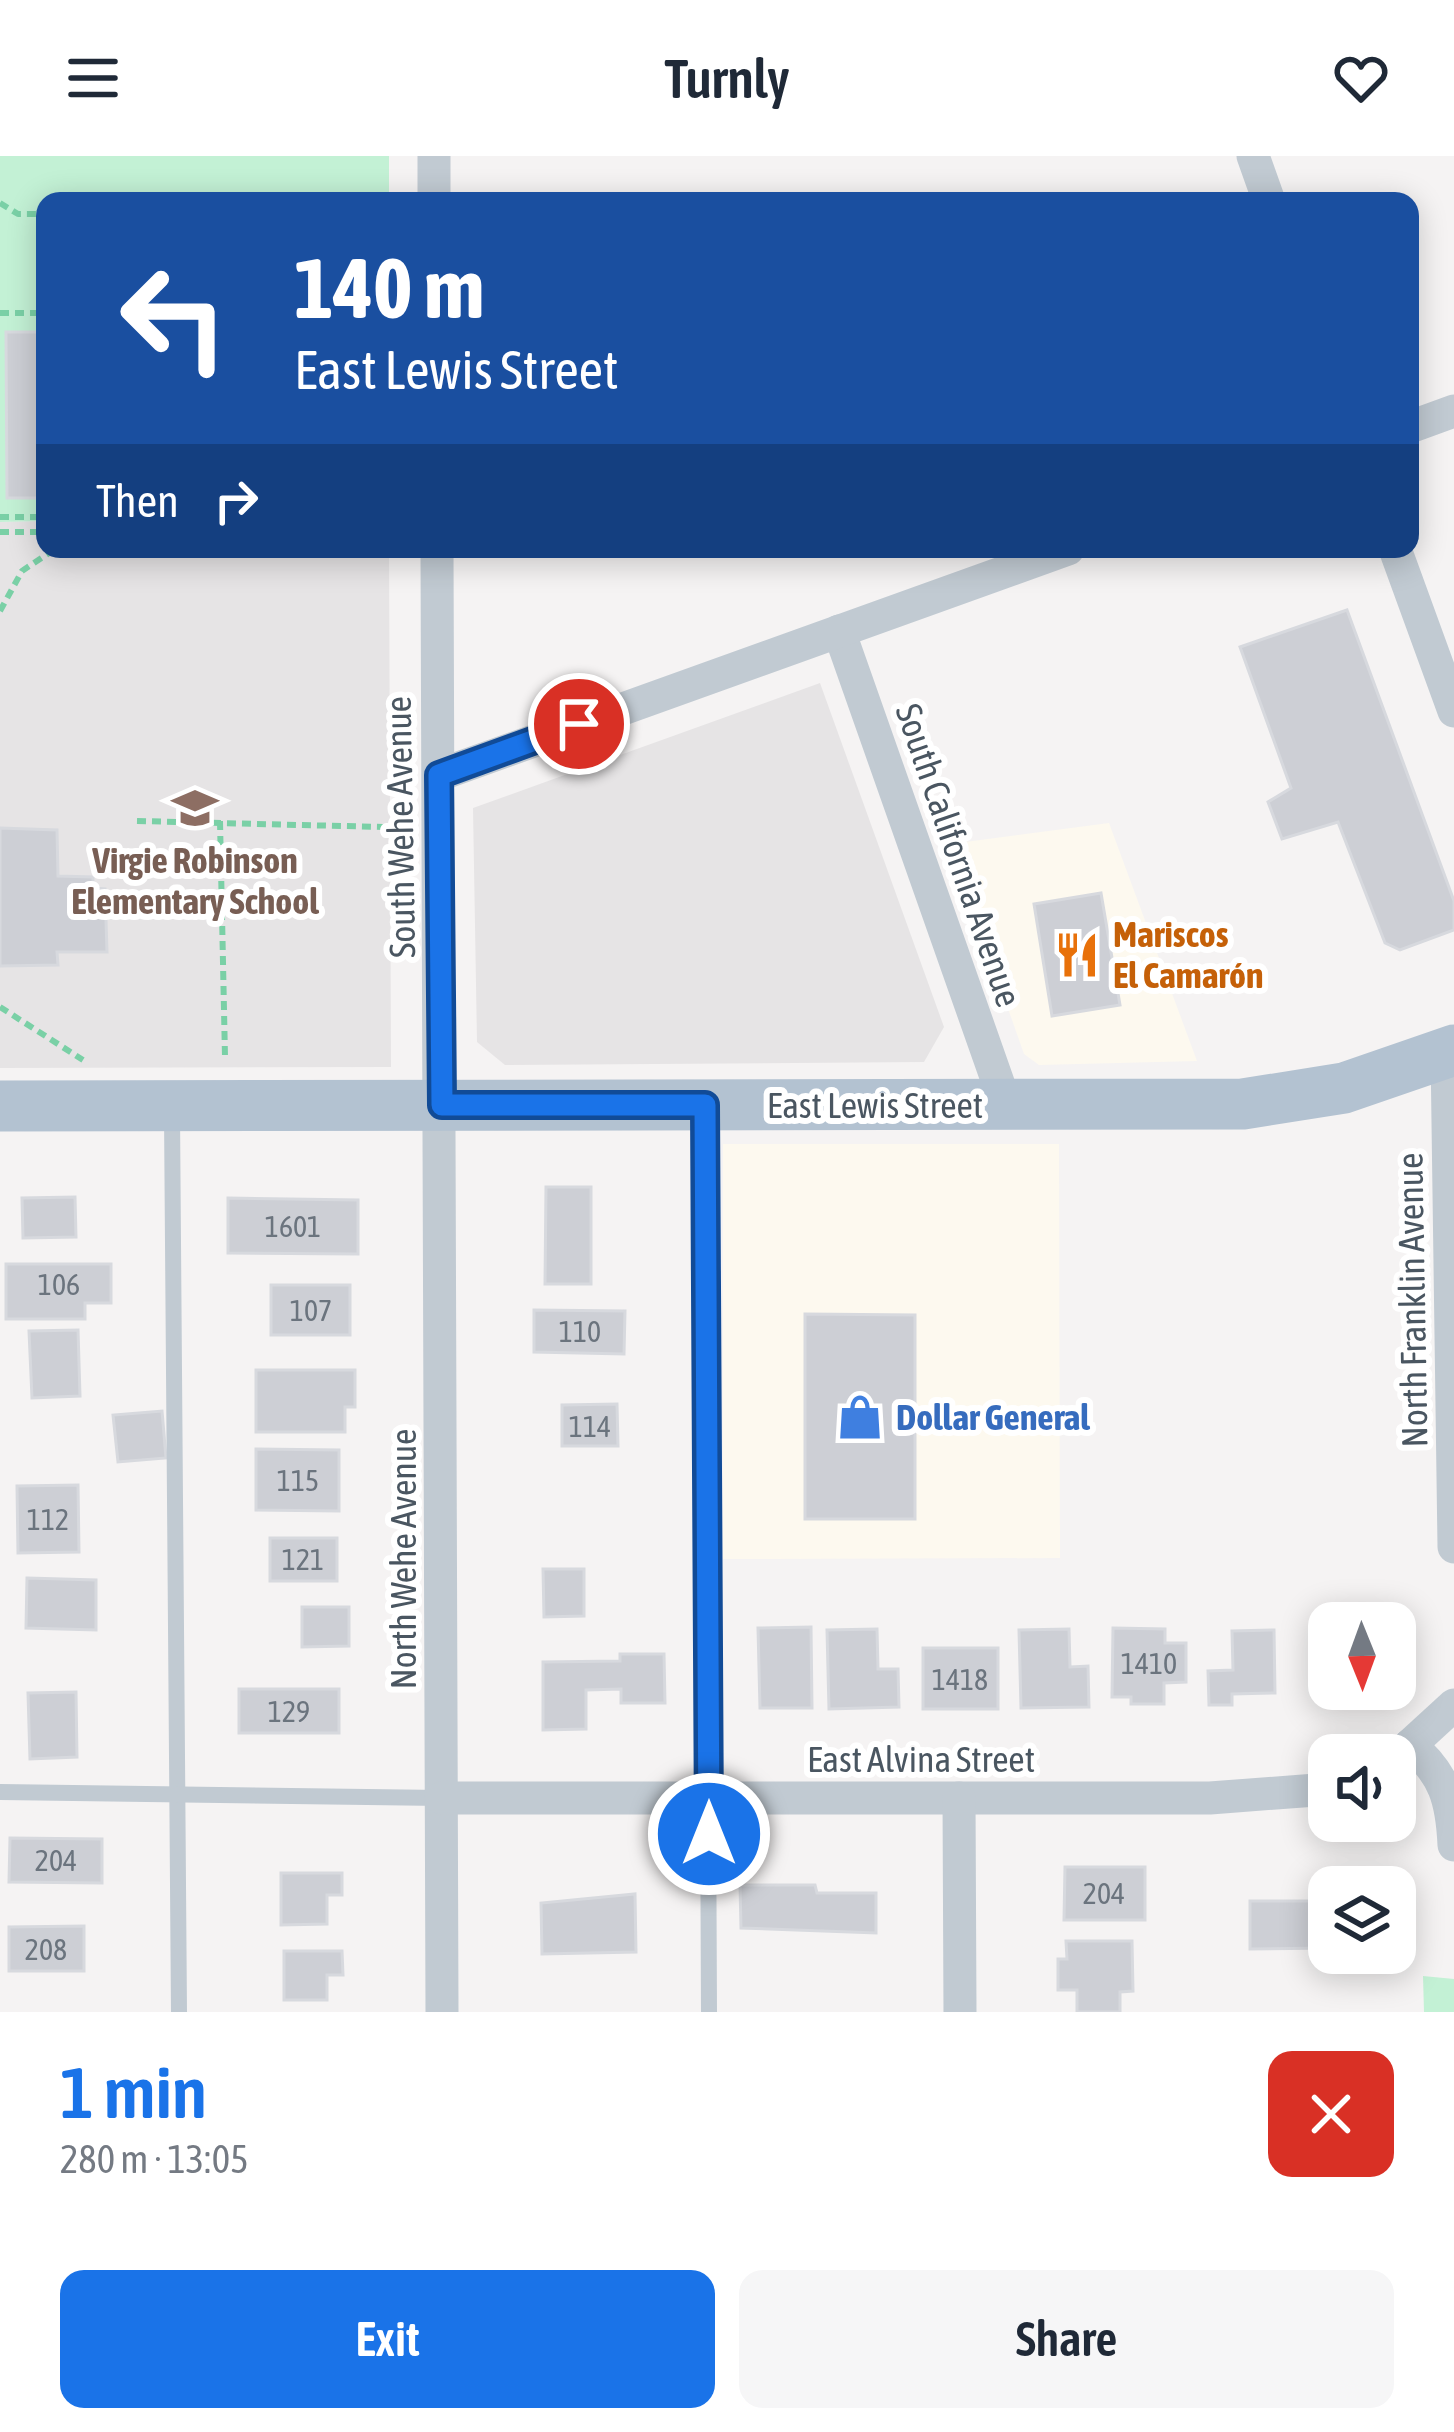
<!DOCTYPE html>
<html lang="en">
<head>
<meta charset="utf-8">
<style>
  :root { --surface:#fff; --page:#f6f6f7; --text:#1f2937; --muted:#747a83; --accent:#1a73e8 }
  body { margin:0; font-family:"Asap Condensed",sans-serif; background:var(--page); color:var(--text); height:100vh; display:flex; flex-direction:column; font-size:45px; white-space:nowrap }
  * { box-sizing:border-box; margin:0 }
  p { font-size:39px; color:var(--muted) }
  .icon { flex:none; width:66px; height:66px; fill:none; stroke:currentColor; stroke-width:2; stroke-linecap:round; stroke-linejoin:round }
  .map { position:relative; height:1856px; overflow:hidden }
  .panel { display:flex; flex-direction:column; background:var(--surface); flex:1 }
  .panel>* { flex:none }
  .top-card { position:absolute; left:36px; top:36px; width:1383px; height:366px; border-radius:24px; box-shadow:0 6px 30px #0003; background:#1a4fa0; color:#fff; overflow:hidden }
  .needle { width:78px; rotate:179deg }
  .buttons { position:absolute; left:1308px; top:1446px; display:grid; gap:24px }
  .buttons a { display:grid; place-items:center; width:108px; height:108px; border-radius:24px; background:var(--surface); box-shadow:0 6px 30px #0003; font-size:60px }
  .pin { position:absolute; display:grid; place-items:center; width:102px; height:102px; color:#fff; margin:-51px; border:6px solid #fff; border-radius:50%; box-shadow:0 3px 12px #0007 }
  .me { position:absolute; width:132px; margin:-66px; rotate:0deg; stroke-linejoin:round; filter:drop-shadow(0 0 9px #0008) }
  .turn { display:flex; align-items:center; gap:42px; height:252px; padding:0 60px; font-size:54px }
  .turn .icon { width:156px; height:156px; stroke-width:2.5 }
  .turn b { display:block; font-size:84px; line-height:102px }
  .then { display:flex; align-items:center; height:114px; padding:0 60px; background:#0003; gap:24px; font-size:45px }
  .round { display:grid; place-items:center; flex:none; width:126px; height:126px; border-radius:24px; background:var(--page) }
  .head { display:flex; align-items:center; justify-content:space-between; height:204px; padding:0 60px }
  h1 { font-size:72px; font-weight:600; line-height:90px; color:var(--accent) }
  .action { display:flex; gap:24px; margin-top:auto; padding:24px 60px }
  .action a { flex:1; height:138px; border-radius:24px; background:var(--accent); color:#fff; font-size:48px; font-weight:600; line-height:138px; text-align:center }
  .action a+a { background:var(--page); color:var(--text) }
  header { display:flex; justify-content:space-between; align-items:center; height:156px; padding:0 60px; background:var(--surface); font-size:54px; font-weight:600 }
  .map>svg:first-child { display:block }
</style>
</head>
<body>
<header><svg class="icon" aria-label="menu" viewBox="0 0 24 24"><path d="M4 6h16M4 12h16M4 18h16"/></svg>Turnly<svg class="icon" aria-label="heart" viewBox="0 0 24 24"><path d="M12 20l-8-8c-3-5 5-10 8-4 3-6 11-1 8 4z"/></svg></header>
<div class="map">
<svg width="1454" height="1856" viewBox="0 0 1454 1856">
  <rect width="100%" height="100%" fill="#f5f3f3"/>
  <g fill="#fdf9ef">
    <path d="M1109 667 1197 905 1039 909 1024 898 950 688Z"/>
    <path d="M723 988H1059L1060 1402 723 1403Z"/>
  </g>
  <g fill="#e6e4e5">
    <path d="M45 365V393H389L391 911 0 912V366Z"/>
    <path d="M820 527 944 871 924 906 505 909 477 886 473 652Z"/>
  </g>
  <g fill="#c3f1d5">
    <path d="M0 0H389V45H45V365L0 366Z"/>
    <path d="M1423 1820 1454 1823V1856H1424Z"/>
  </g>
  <g fill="#cdcfd5" stroke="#d7d9de" stroke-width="3">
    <path d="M6 176H45V342H7Z"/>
    <path d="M1347 454 1454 745V774L1400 794 1385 787 1338 666 1282 683 1268 646 1291 632 1240 491Z"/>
    <path d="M0 672 57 674 58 720 93 721V732L105 733 107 796H57L58 809 0 810Z"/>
    <path d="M1101 737 1120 849 1052 860 1034 748Z"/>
    <path d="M546 1031H591V1128H545Z"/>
    <path d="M75 1041 76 1081 23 1082 22 1042Z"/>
    <path d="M228 1042 358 1044V1098L228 1097Z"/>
    <path d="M6 1108H111V1147H85V1163H6Z"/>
    <rect x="271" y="1129" width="79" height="50"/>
    <path d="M534 1154 625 1155 624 1198 534 1196Z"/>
    <path d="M805 1158 915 1159V1363H805Z"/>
    <path d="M78 1174 80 1240 32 1242 29 1175Z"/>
    <path d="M256 1214H355V1251H345V1276H256Z"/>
    <path d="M617 1248 618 1290H562V1249Z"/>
    <path d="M162 1255 166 1302 118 1306 113 1259Z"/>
    <path d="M256 1293 339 1294V1355L256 1354Z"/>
    <path d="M78 1329 79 1396 18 1397 17 1330Z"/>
    <rect x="270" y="1382" width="67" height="43"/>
    <path d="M543 1413H584V1460L544 1461Z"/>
    <path d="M27 1422 96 1424V1474L26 1472Z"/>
    <path d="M302 1451H349V1490L302 1491Z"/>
    <path d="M811 1471 812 1552H760L758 1472Z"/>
    <path d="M1113 1472 1165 1473V1487H1186V1526L1164 1527V1548H1131V1541H1112Z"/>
    <path d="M877 1473 878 1513H898L899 1551 829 1553 827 1474Z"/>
    <path d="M1069 1473 1070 1511 1088 1510 1089 1551 1021 1552 1019 1474Z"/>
    <path d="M1274 1474 1275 1537 1232 1538V1549H1209L1208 1515 1233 1514 1232 1475Z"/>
    <rect x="923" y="1492" width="75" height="61"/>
    <path d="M620 1498H664L665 1547H621V1533L586 1534V1573L543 1574V1506L620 1505Z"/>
    <rect x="239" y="1533" width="100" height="44"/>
    <path d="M76 1536 77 1601 30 1603 28 1537Z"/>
    <path d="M10 1682 102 1683V1727L9 1726Z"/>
    <path d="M1065 1711H1145V1764H1064Z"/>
    <path d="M281 1717H342V1739H327V1768L281 1769Z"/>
    <path d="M740 1729H815L817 1737H876V1777L741 1772Z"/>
    <path d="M635 1738 636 1796 542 1798 541 1747Z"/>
    <path d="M1250 1745H1329V1792L1250 1793Z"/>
    <path d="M84 1770V1815H9V1771Z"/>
    <path d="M1066 1785H1132L1133 1835 1120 1836V1856H1077V1834H1058V1803H1067Z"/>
    <path d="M284 1795H342L343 1819H327V1844H284Z"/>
  </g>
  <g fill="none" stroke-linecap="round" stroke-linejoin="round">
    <g stroke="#7ad0a6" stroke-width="6" stroke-dasharray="9 6" stroke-linecap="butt">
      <path d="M0 47 18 58H45"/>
      <path d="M0 157H45"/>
      <path d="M0 361H45"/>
      <path d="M0 376H45"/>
      <path d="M0 455 22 415 55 393"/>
      <path d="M137 665 383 671"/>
      <path d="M220 665 225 901"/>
      <path d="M0 851 83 904"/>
    </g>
    <g stroke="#c1cad2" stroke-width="16">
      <path d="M705 955 709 1856"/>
      <path d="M172 958 179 1856"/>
      <path d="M0 1636 442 1642"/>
    </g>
    <g stroke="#c1cad2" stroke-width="33">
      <path d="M434 0V45"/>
      <path d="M1253 0 1269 45"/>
      <path d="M1410 271 1454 255"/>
      <path d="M437 393 442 1856"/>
      <path d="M1395 393 1454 555"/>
      <path d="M839 475 1006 949"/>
      <path d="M439 619 1068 393"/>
      <path d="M1447 896 1454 1391"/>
      <path d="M1410 1589C1445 1618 1452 1645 1454 1689"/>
      <path d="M1395 1603 1454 1549"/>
      <path d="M442 1642H1210L1329 1633"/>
      <path d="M959 1642 960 1856"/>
    </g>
    <path stroke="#b3c2d1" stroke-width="51" d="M0 950 1243 948 1344 932 1454 894"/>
  </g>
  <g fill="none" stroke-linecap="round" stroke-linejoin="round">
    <g stroke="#114b97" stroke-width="30">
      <path id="route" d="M579 568 439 619 442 949H705L709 1678"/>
    </g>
    <use href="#route" stroke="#1a73e8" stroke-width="21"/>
  </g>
  <defs>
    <g id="school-bare" transform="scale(3.6)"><path d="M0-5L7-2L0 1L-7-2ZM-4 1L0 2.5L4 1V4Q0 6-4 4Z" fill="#8d6e63" stroke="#fff" stroke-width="2.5" paint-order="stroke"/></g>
    <g id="restaurant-bare" transform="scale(3.6)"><path d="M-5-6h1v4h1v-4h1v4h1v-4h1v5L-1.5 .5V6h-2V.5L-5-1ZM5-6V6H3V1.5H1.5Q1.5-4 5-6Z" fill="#e8710a" stroke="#fff" stroke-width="2.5" paint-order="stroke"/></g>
    <g id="shop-bare" transform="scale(3.6)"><path d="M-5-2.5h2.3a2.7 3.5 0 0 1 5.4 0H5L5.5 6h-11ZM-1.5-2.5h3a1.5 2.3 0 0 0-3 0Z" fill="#3f7fe0" stroke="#fff" stroke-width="2.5" paint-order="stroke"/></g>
  </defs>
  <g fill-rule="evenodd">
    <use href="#school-bare" x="195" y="652"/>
    <use href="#restaurant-bare" x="1077" y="799"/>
    <use href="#shop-bare" x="860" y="1261"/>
  </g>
  <g text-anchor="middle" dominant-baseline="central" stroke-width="12" stroke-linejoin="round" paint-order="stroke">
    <g font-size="30" fill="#6b747e">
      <text x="293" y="1070">1601</text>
      <text x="59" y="1128">106</text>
      <text x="311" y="1154">107</text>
      <text x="580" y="1175">110</text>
      <text x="590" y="1270">114</text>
      <text x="298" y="1324">115</text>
      <text x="48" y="1363">112</text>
      <text x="303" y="1403">121</text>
      <text x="1149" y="1507">1410</text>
      <text x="960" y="1523">1418</text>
      <text x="289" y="1555">129</text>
      <text x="56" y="1704">204</text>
      <text x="1104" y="1737">204</text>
      <text x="46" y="1793">208</text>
    </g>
    <g font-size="36" fill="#4a5661" stroke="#fff">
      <text transform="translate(400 671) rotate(-91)">South Wehe Avenue</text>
      <text transform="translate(959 699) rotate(71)">South California Avenue</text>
      <text x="875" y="949">East Lewis Street</text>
      <text transform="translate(1412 1144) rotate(-91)">North Franklin Avenue</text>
      <text transform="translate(403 1403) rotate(-90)">North Wehe Avenue</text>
      <text x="921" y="1603">East Alvina Street</text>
    </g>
    <g font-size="36" font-weight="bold" fill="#785e54" stroke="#fff">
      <text x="195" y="704">Virgie Robinson<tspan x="195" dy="41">Elementary School</tspan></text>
    </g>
    <g font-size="36" font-weight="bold" fill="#c56008" stroke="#fff" text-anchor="start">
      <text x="1113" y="778">Mariscos<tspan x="1113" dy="41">El Camarón</tspan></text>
    </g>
    <g font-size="36" font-weight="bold" fill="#366cbe" stroke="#fff" text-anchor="start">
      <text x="896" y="1261">Dollar General</text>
    </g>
  </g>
</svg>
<div class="buttons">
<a><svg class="needle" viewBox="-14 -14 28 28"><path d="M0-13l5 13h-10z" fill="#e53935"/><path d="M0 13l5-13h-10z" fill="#747a83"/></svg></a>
<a><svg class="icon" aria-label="sound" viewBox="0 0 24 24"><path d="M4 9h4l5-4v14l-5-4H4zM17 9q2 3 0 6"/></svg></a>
<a><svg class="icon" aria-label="layers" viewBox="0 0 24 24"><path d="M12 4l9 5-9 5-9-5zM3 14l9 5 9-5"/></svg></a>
</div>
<div class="pin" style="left:579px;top:568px;background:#d93025"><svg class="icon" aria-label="arrive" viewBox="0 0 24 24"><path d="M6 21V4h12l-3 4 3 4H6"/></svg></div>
<svg class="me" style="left:709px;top:1678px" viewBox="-20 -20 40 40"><circle r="17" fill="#1a73e8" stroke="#fff" stroke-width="3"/><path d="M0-11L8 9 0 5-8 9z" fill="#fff"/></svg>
<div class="top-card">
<div class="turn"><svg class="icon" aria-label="left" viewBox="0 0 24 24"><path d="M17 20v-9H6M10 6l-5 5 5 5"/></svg><div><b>140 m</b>East Lewis Street</div></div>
<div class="then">Then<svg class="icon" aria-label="right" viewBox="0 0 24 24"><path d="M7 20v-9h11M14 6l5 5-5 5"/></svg></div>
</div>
</div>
<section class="panel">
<div class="head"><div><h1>1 min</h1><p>280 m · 13:05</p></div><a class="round" style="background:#d93025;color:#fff"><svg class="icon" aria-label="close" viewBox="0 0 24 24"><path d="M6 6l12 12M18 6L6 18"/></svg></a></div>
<div class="action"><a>Exit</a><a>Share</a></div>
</section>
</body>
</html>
